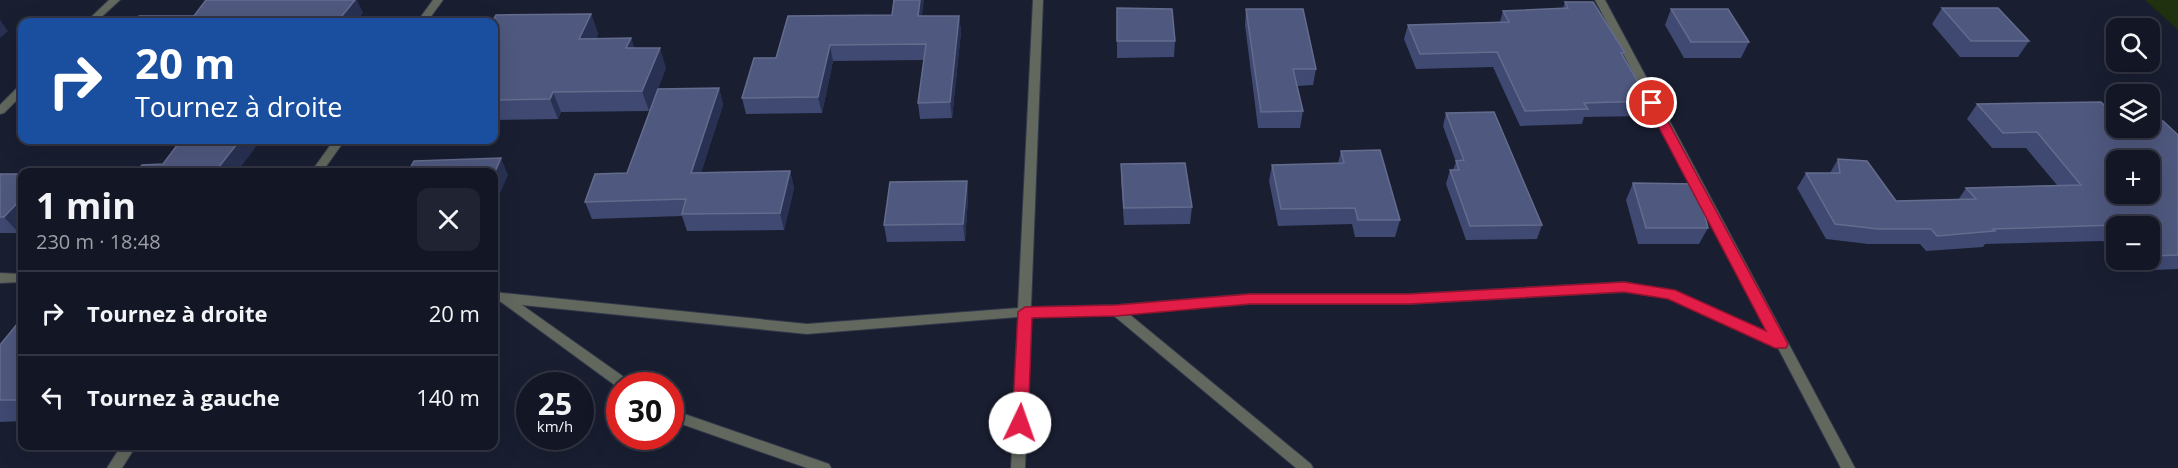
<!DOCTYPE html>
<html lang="fr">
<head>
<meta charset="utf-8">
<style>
  :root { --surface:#131625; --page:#202332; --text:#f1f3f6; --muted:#9d9fa7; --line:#323542 }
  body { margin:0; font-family:"Open Sans",sans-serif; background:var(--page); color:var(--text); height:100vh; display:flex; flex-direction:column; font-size:22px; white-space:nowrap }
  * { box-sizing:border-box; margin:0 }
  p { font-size:20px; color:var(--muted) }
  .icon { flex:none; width:33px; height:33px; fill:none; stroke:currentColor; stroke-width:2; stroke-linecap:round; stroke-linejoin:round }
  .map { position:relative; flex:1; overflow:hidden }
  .panel { position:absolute; left:18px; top:168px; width:480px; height:282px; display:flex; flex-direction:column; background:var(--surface); border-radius:12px; box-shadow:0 6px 24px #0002,0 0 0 2px var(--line) }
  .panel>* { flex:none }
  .guide { position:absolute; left:18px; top:18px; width:480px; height:126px; border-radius:12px; box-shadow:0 6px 24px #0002,0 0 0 2px var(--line); background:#1a4fa0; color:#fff; overflow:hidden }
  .buttons { position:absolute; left:2106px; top:18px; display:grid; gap:12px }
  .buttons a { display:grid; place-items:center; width:54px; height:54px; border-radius:12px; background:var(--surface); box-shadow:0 6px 24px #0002,0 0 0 2px var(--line); font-size:30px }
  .speed { position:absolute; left:516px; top:372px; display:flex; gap:12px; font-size:30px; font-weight:700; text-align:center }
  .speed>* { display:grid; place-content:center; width:78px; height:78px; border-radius:50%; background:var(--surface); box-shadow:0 6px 24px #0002,0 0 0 2px var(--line); line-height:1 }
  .speed small { font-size:15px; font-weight:400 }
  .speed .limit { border:9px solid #d22; background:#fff; color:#111 }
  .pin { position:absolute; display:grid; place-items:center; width:51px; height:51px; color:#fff; margin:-26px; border:3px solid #fff; border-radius:50%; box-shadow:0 2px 6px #0007 }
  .me { position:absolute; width:66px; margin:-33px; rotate:3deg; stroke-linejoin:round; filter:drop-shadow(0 0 4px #0008) }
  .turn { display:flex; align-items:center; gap:21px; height:126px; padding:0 18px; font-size:27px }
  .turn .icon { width:78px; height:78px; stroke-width:2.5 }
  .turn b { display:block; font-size:42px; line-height:51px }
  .round { display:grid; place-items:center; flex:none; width:63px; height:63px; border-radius:12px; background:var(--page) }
  .headline { display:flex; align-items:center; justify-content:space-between; height:102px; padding:0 18px }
  h1 { font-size:36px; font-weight:700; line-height:45px }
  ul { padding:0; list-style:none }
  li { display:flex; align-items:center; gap:18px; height:84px; padding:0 18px; border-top:2px solid var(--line) }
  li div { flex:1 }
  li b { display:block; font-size:22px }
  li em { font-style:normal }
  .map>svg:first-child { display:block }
</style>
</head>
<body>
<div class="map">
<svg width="2178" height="468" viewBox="0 0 2178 468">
  <rect width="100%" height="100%" fill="#191e31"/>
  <path fill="#1f310f" d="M2145 0H2178V30Z"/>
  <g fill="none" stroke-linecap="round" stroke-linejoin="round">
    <g stroke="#33384a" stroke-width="2">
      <g id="street">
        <path d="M109 0H120L96 22H86Z"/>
        <path d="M433 0H443L427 22H417Z"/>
        <path d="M1033 0H1043L1031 307 1116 305 1250 294H1409L1624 282 1674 291 1770 333 1595 0H1605L1855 468H1841L1778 348 1668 298 1624 292 1409 304H1250L1129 314 1311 464 1313 468H1296L1113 315 1031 317 1025 468H1011L1018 317 807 334 522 305 631 382 633 386H620V389L501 302H494V292L807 324 1018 308Z"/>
        <path d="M22 86V95L4 113 0 114V105L18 87Z"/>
        <path d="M334 140H345L322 172H311Z"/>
        <path d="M0 273 22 274V282L0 283Z"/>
        <path d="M670 409 829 464 831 468H807L670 420Z"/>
        <path d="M121 446H136L122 468H107Z"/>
      </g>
    </g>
    <use href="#street" fill="#62685e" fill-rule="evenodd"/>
  </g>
  <g fill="#3f4972">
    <path d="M1565 2 1625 53 1623 57 1649 101 1643 116 1584 117 1582 124 1520 126 1493 67 1416 69 1404 39 1408 25 1500 22 1503 11 1563 8Z"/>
    <path d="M1117 8 1175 41 1174 57 1117 58Z"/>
    <path d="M1942 8 2029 41 2018 57H1960L1932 24Z"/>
    <path d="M1246 9 1316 69 1313 85 1297 86 1303 111 1300 128H1258L1245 25Z"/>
    <path d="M1671 9 1749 42 1741 58H1684L1665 25Z"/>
    <path d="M591 14 598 34 596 38H631L634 48 666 68 649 111 561 112 558 119 494 120V22Z"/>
    <path d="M922 16H959L961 32 952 118 920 119 918 103 924 60 833 61 822 113 746 114 742 98 776 58Z"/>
    <path d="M719 88 723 105 701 172 790 171 794 188 784 230 687 231 682 216 592 219 585 202 627 173Z"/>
    <path d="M1977 104 2116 128 2178 135V269L2131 271 2120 260H2150V226H2116V255L2103 241 1985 244 1983 247 1926 251 1920 244H1868L1826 239 1797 188 1806 173H1830L1838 159 1896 201 1958 200 1966 188 2057 185 2026 148H1992L1967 119Z"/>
    <path d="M1446 113 1542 225 1537 239 1466 240 1446 184 1450 170H1453L1456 162 1443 126Z"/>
    <path d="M1341 151 1400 220 1395 237H1355L1352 224 1278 226 1269 181 1272 165 1338 163Z"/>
    <path d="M1121 164 1192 207 1190 224 1124 225 1121 180Z"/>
    <path d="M0 174H22V230L19 233H0Z"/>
    <path d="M967 181 968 197 965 241 887 242 884 225Z"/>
    <path d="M1633 183 1708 228 1699 244H1638L1626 200Z"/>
    <path d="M22 318V421L0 422V345Z"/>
  </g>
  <g fill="#293153">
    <path d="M355 0H357L363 13 356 22H337Z"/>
    <path d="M920 0H924L920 32 918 16Z"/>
    <path d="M591 14 598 34 586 58 579 39Z"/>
    <path d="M959 16 961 32 952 118 950 102Z"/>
    <path d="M0 20 8 31 0 38Z"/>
    <path d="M631 38 637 58 626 48Z"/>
    <path d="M830 45 833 61 822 113 818 97Z"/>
    <path d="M660 48 666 68 649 111 642 91Z"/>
    <path d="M719 88 723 105 696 189 691 173Z"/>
    <path d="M553 92 561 112 558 119 550 99Z"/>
    <path d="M240 140H261L237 172H215Z"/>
    <path d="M501 158 508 175 494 208V174Z"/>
    <path d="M790 171 794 188 784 230 780 213Z"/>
    <path d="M967 181 968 197 965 241 963 224Z"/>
    <path d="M22 198V230L19 233 4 217Z"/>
  </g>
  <g fill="#4f587e" stroke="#646c8e" stroke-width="1.5" fill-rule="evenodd">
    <path d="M206 0H355L337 22H133L139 16H194Z"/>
    <path d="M894 0H920L918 16H959L950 102 918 103 926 44 830 45 818 97 742 98 754 58H776L788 16 892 15Z"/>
    <path d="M1565 2H1593L1625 53H1621L1649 101 1584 103 1588 109 1525 111 1497 52 1420 54 1408 25 1509 22 1503 11 1568 8Z"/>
    <path d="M1117 8 1172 9 1175 41H1117Z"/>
    <path d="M1942 8H1998L2029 41H1971Z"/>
    <path d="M1246 9H1303L1316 69H1293L1303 111 1261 112Z"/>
    <path d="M1671 9H1728L1749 42H1691Z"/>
    <path d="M591 14 579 39 631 38 626 48H660L642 91 553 92 550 99 494 100V22H492L496 15Z"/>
    <path d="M719 88 691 173 790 171 780 213 682 214 686 199 585 202 595 174 627 173 658 89Z"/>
    <path d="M2101 102 2116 116V128H2150V121H2163L2178 135V255L2150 256V226H2117L2116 225 1993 229 1995 231 1937 236 1931 229H1878L1835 224 1806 173H1840L1838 159 1867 161 1896 201 1976 199 1966 188 2081 185 2037 132 2003 133 1977 104ZM2116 160H2150V194H2116Z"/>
    <path d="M1494 112 1542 225 1470 226 1450 170H1459L1456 161 1464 160 1446 113Z"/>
    <path d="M181 140H240L215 172H136L142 165 163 164Z"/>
    <path d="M1380 150 1400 220H1358L1355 208 1281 209 1272 165 1344 163 1341 151Z"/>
    <path d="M501 158 494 174V172H408L414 161Z"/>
    <path d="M1185 163 1192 207 1124 208 1121 164Z"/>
    <path d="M0 174H22V198L4 217H0Z"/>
    <path d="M967 181 963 224 884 225 890 182Z"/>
    <path d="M1633 183 1697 184 1708 228H1646Z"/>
    <path d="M22 318V400H0V345Z"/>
  </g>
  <path fill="#e11d48" stroke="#92132f" stroke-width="1.5" d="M1652 99 1658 103 1788 344 1786 348H1775L1668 299 1624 292 1409 304H1250L1116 316 1032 318 1028 423 1026 428H1014L1012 423 1018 312 1025 307 1116 305 1250 294H1409L1624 282 1675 290 1766 331 1646 103Z"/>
</svg>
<div class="buttons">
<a><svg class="icon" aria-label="search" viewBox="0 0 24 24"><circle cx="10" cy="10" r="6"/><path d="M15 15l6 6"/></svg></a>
<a><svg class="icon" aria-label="layers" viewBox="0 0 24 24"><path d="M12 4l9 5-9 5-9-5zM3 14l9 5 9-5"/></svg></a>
<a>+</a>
<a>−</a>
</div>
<div class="speed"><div>25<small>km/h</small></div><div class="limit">30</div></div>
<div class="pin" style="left:1652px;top:103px;background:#d93025"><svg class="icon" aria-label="arrive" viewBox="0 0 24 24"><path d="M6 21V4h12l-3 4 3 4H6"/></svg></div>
<svg class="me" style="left:1020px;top:423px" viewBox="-20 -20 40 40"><circle r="19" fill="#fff"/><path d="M0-13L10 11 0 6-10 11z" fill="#e11d48"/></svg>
<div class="guide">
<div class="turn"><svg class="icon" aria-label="right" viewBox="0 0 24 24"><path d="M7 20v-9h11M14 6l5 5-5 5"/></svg><div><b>20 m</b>Tournez à droite</div></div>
</div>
<section class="panel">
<div class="headline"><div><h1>1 min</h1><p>230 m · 18:48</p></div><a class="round"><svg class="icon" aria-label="close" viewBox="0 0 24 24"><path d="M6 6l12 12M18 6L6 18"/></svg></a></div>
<ul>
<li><svg class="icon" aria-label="right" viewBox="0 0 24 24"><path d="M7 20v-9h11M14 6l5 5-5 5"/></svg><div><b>Tournez à droite</b></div><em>20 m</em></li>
<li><svg class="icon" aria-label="left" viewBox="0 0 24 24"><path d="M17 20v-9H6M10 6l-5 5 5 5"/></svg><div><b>Tournez à gauche</b></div><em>140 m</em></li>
</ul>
</section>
</div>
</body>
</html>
